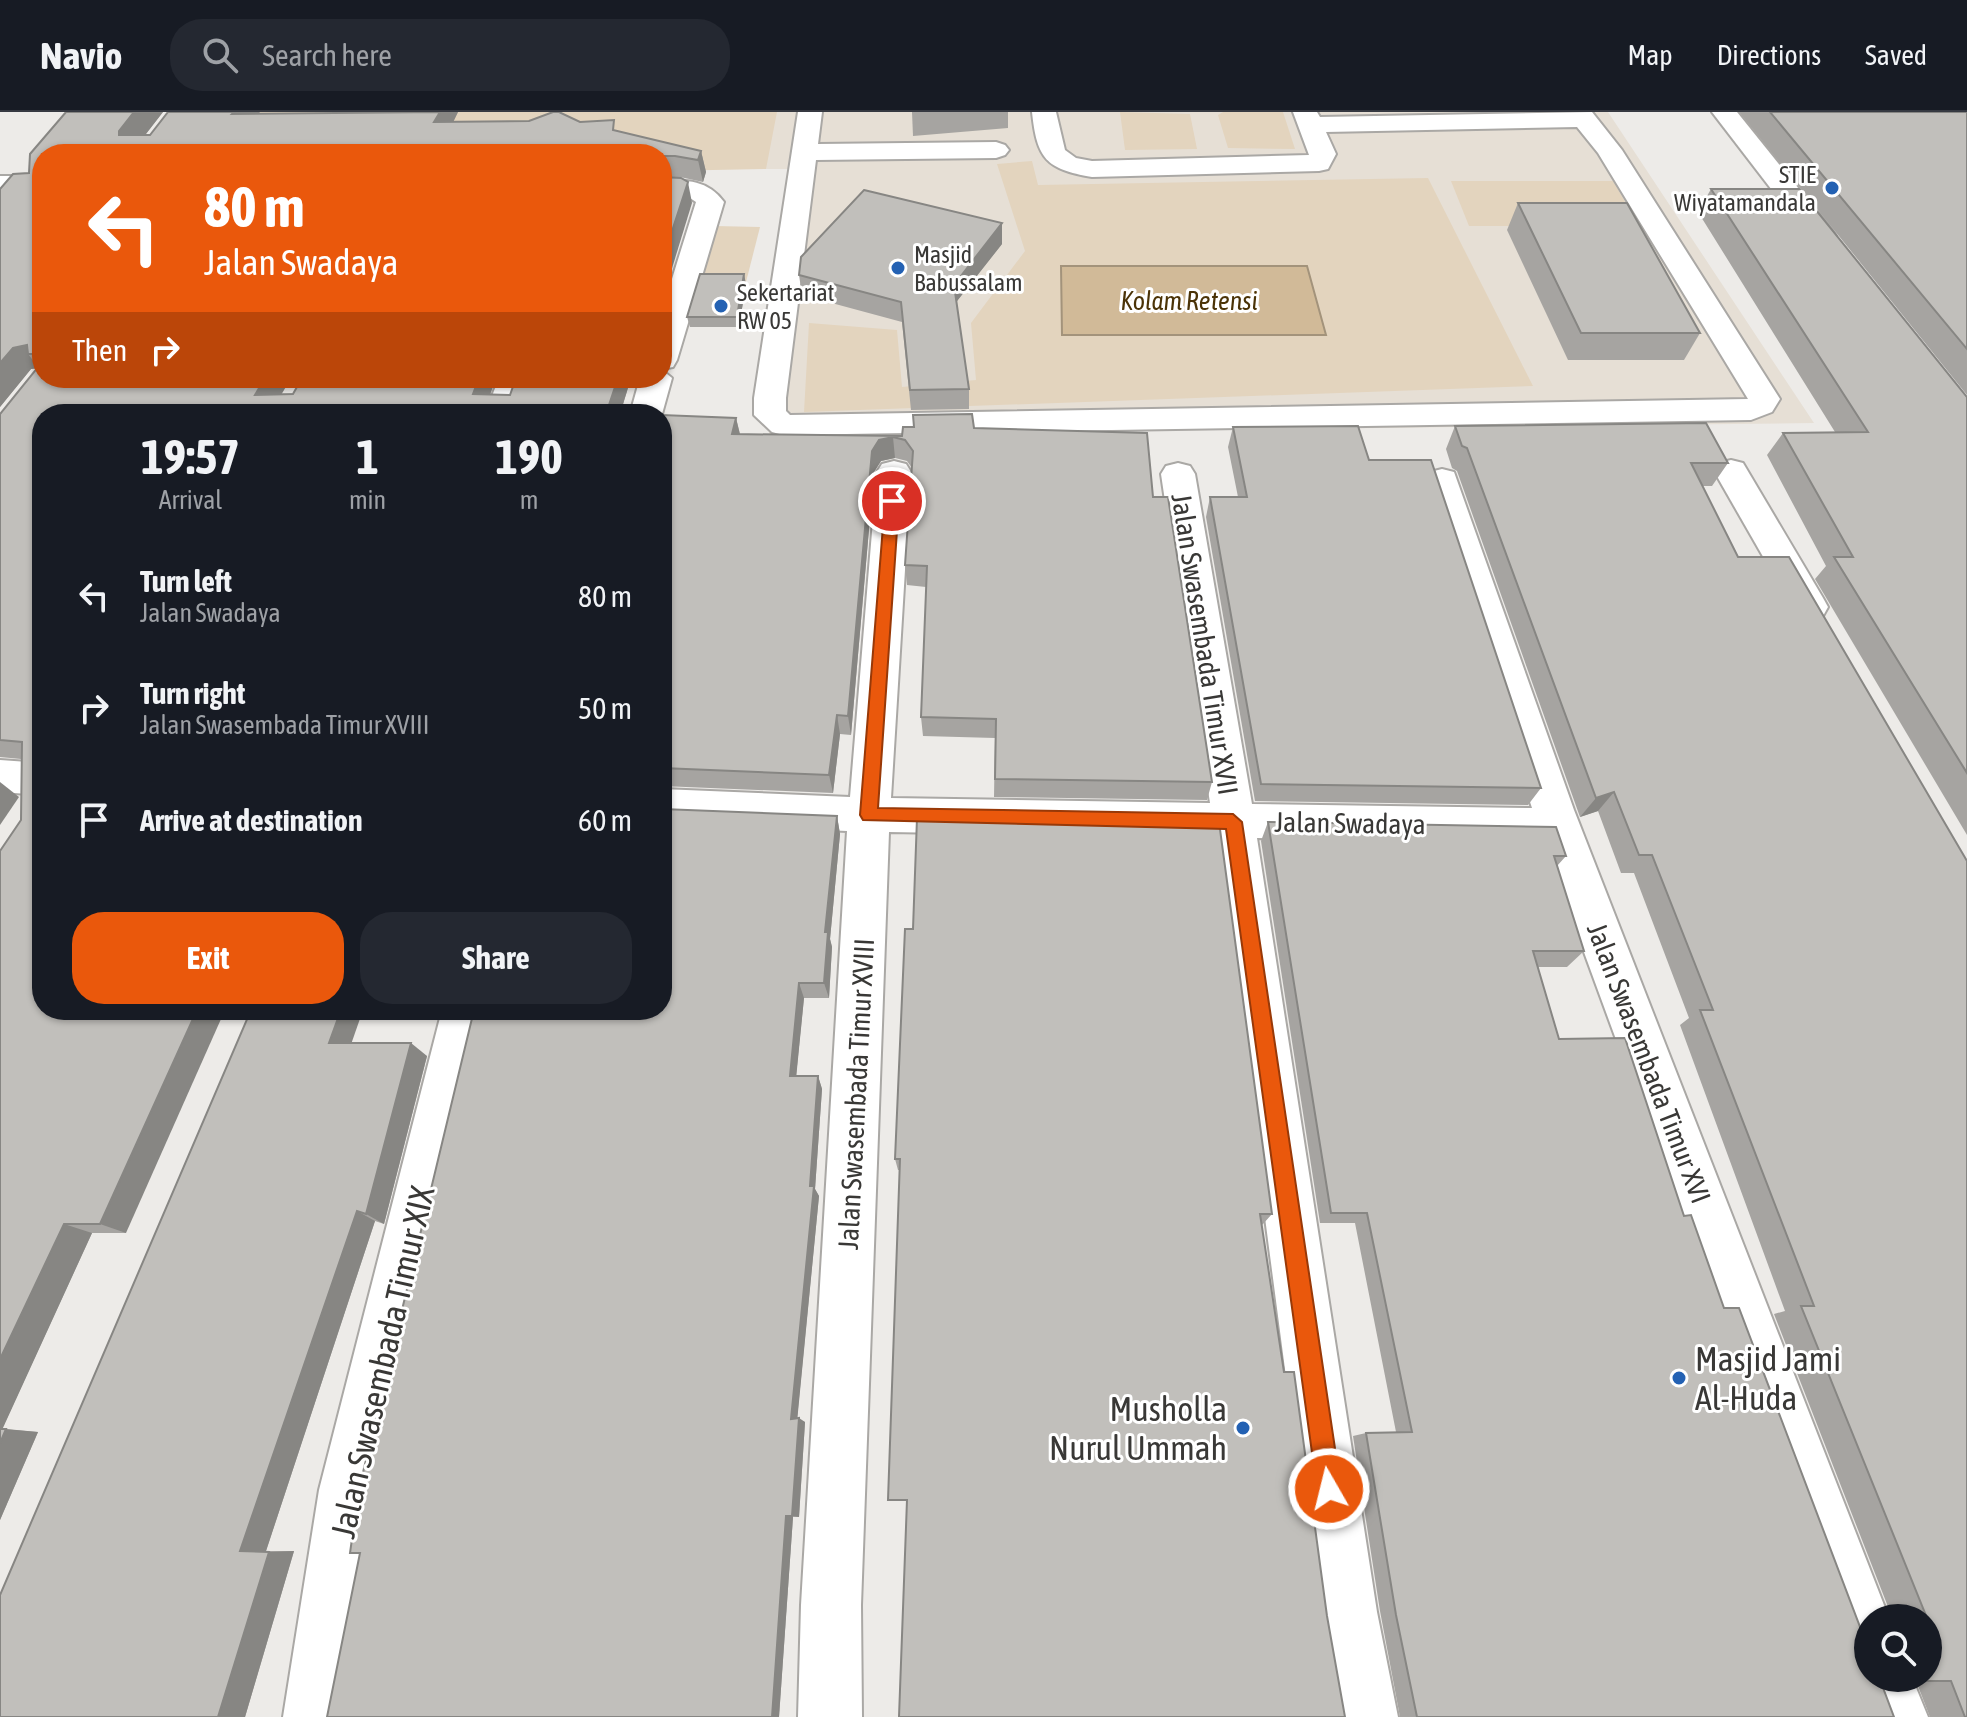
<!DOCTYPE html>
<html lang="en">
<head>
<meta charset="utf-8">
<style>
  :root { --surface:#171b24; --page:#242831; --text:#f1f3f6; --muted:#9ea1a6; --line:#363941; --accent:#ea580c }
  body { margin:0; font-family:"Asap Condensed",sans-serif; background:var(--page); color:var(--text); height:100vh; display:flex; flex-direction:column; font-size:30px; white-space:nowrap }
  * { box-sizing:border-box; margin:0 }
  p { font-size:26px; color:var(--muted) }
  .icon { flex:none; width:44px; height:44px; fill:none; stroke:currentColor; stroke-width:2; stroke-linecap:round; stroke-linejoin:round }
  .map { position:relative; flex:1; overflow:hidden }
  .panel { position:absolute; left:32px; top:292px; width:640px; height:616px; display:flex; flex-direction:column; background:var(--surface); border-radius:32px; box-shadow:0 2px 6px #0004 }
  .panel>* { flex:none }
  .hud { position:absolute; left:32px; top:32px; width:640px; height:244px; border-radius:32px; box-shadow:0 2px 6px #0004; background:#ea580c; color:#fff; overflow:hidden }
  .tools { position:absolute; left:1854px; top:1492px; display:grid; gap:16px }
  .tools a { display:grid; place-items:center; width:88px; height:88px; border-radius:50%; background:var(--surface); box-shadow:0 2px 6px #0004; font-size:40px }
  .pin { position:absolute; display:grid; place-items:center; width:68px; height:68px; color:#fff; margin:-34px; border:4px solid #fff; border-radius:50%; box-shadow:0 2px 8px #0007 }
  .me { position:absolute; width:88px; margin:-44px; rotate:352deg; stroke-linejoin:round; filter:drop-shadow(0 0 6px #0008) }
  .turn { display:flex; align-items:center; gap:28px; height:168px; padding:0 40px; font-size:36px }
  .turn .icon { width:104px; height:104px; stroke-width:2.5 }
  .turn b { display:block; font-size:56px; line-height:68px }
  .then { display:flex; align-items:center; height:76px; padding:0 40px; background:#0003; gap:16px; font-size:30px }
  .eta { display:flex; justify-content:space-evenly; align-items:center; height:136px; text-align:center }
  .eta b { font-size:48px; font-weight:700; line-height:56px }
  .primary-button { display:flex; gap:16px; margin-top:auto; padding:16px 40px }
  .primary-button a { flex:1; height:92px; border-radius:32px; background:var(--accent); color:#fff; font-size:32px; font-weight:700; line-height:92px; text-align:center }
  .primary-button a+a { background:var(--page); color:var(--text) }
  ul { padding:0; list-style:none }
  li { display:flex; align-items:center; gap:24px; height:112px; padding:0 40px }
  li div { flex:1 }
  li b { display:block; font-size:30px }
  li em { font-style:normal }
  header { display:flex; align-items:center; gap:48px; box-sizing:border-box; height:112px; padding:0 40px; background:var(--surface); border-bottom:2px solid var(--line) }
  header strong { font-size:38px }
  nav { display:flex; gap:44px; margin-inline-start:auto; font-size:28px }
  .search { width:560px; height:72px; background:var(--page); display:flex; align-items:center; gap:20px; box-sizing:border-box; padding:0 28px; border-radius:32px; color:var(--muted); font-size:30px }
  .map>svg:first-child { display:block }
</style>
</head>
<body>
<header>
<strong>Navio</strong>
<div class="search"><svg class="icon" aria-label="search" viewBox="0 0 24 24"><circle cx="10" cy="10" r="6"/><path d="M15 15l6 6"/></svg>Search here</div>
<nav><a>Map</a><a>Directions</a><a>Saved</a></nav>
</header>
<div class="map">
<svg width="1967" height="1605" viewBox="0 0 1967 1605">
  <rect width="100%" height="100%" fill="#edebe8"/>
  <path fill="#e6dfd5" d="M220 0H1608L1814 311 769 323 788 160 790 57H662V42H190Z"/>
  <g fill="#e3d4be">
    <path d="M189 0H777L766 57 662 59V42H158Z"/>
    <path d="M1120 0 1190 2 1197 37 1125 38Z"/>
    <path d="M1223 0H1283L1295 37 1228 36 1218 3Z"/>
    <path d="M1032 49 1038 73 1428 66 1533 274 804 300 809 211 897 218 902 275 976 268 971 211 1025 139 997 52Z"/>
    <path d="M1451 69H1613L1639 114H1469Z"/>
    <path d="M715 114 760 115 746 170H699Z"/>
  </g>
  <path fill="#d1ba98" stroke="#a3937b" stroke-width="2" d="M1061 154H1307L1326 223H1062Z"/>
  <g fill="none" stroke-linecap="round" stroke-linejoin="round">
    <g stroke="#aaa8a5" stroke-width="4">
      <g id="minor">
        <path d="M798 0H822L818 32 996 30 1005 33 1009 38 1005 43 996 46 816 48 786 286V299L790 303 1748 287 1598 41 1577 15 1326 20 1336 42 1328 57 1319 59 1092 65C1046 57 1037 47 1032 0H1056L1065 38 1076 46 1092 49 1309 43 1293 0H1317L1320 5 1592 0 1622 38 1780 287 1772 300 1751 308 783 323 772 320 754 303V286Z"/>
        <path d="M1712 0H1737L1832 118 1836 124 1832 130 1822 132 1812 130Z"/>
        <rect x="0" y="64" width="42" height="16"/>
        <path d="M662 68C687 68 708 68 724 90L677 248 673 255 662 257V199L696 90 687 84H662Z"/>
        <path d="M662 258 672 266 662 302H630L640 266H662Z"/>
        <path d="M499 266H531L517 302H485Z"/>
        <path d="M1731 348 1743 351 1823 486 1828 495 1823 504 1810 508 1797 504 1714 359 1719 351Z"/>
        <path d="M894 349 906 352 911 360 891 686 1210 691 1161 362 1166 354 1178 351 1190 354 1195 362 1252 692 1532 696 1425 368 1430 360 1442 357 1454 360 1574 698 1889 1506H1868V1566H1912L1928 1605H1864L1850 1566 1854 1555 1846 1552 1837 1530 1544 731 1257 726 1377 1500 1398 1605H1334L1317 1500 1215 726 889 720 861 1493 862 1605H798L801 1493 847 719 662 711V677L850 685 877 360 882 352Z"/>
        <path d="M0 648 42 651V683L0 680Z"/>
        <path d="M442 898H488L377 1378 347 1605H283L319 1378Z"/>
      </g>
    </g>
    <use href="#minor" fill="#fff" fill-rule="evenodd"/>
  </g>
  <g fill="#a6a4a1">
    <path d="M66 0H163L145 23 259 2 458 0 453 10H580L701 39 706 60 703 70 680 65H662V42H42V266H291L281 282 496 266 490 283H510L516 266H631L620 302H42L126 1121H92L2 1317 38 1320 0 1408V739L21 708V647L0 645V302L38 256 31 257 0 295V77L29 61Z"/>
    <path d="M912 0H1008V16L913 24Z"/>
    <path d="M1739 0H1967V283Z"/>
    <path d="M1711 77 1967 285V723L1815 467 1826 454 1767 343 1783 321 1835 320 1698 100Z"/>
    <path d="M1518 91 1700 221 1684 248H1568L1507 118Z"/>
    <path d="M1002 132 956 190 969 277V297L911 298 902 210 802 183 799 163Z"/>
    <path d="M746 172 739 215H690L687 205Z"/>
    <path d="M662 303 736 306 740 322 902 324 974 316 1153 385 1212 670 1207 688 994 685 995 626 923 624 921 605 926 475 907 473 905 453 912 356 907 349 895 346 881 349 874 360 851 623 840 622 833 681 662 674Z"/>
    <path d="M1455 314 1728 351 1712 374H1702L1738 445 1967 1605H1930L1916 1569 1889 1566H1928V1506H1891L1892 1505 1774 1202 1785 1199 1680 913 1689 906 1634 761H1621L1598 699 1580 705 1457 359 1452 356 1446 337Z"/>
    <path d="M1233 315 1369 348 1541 676 1528 693 1255 689 1206 405 1210 385H1238L1228 335Z"/>
    <path d="M837 704 840 722 830 827 832 835 829 886H804L796 964H818L822 977 815 1077 819 1084 797 1307 805 1310 799 1405H793L779 1605H327Z"/>
    <path d="M1268 710 1566 744 1557 754 1584 839 1567 855H1538L1559 927 1684 1104 1724 1196 1882 1573 1894 1605H1400L1380 1499 1353 1324 1366 1321 1396 1320 1355 1111H1320L1261 729Z"/>
    <path d="M905 817 1272 1102 1263 1112 907 1389 888 1388 900 1058H898L895 1047Z"/>
    <path d="M251 898 352 931 427 944 384 1112 375 1109 266 1439H294L245 1605Z"/>
  </g>
  <g fill="#878683">
    <path d="M134 0H163L132 40 119 23V19Z"/>
    <path d="M234 0H260L243 23 232 2Z"/>
    <path d="M440 0H458L443 31 434 10Z"/>
    <path d="M701 39 706 60 703 70 698 48Z"/>
    <path d="M688 70 692 91 662 189V150Z"/>
    <path d="M1002 111V132L954 193V173Z"/>
    <path d="M744 162 746 172 739 215 737 205Z"/>
    <path d="M27 233 28 242 39 256 31 257 0 295V251L13 236Z"/>
    <path d="M265 266H291L270 302 255 283Z"/>
    <path d="M479 266H496L483 302 473 282Z"/>
    <path d="M618 266H631L620 302H606Z"/>
    <path d="M736 306 741 327 732 322Z"/>
    <path d="M893 325 895 346 881 349 874 360 851 623 848 604 872 339 879 328Z"/>
    <path d="M837 603 840 622 833 681 829 663Z"/>
    <path d="M0 670 19 685 0 713Z"/>
    <path d="M1614 680 1598 699 1580 705 1596 686Z"/>
    <path d="M837 704 840 722 830 827 832 835 829 886 824 871 825 820Z"/>
    <path d="M799 871 804 886 795 977 790 964Z"/>
    <path d="M197 898H225L126 1121 100 1112Z"/>
    <path d="M341 898H363L347 944 329 931Z"/>
    <path d="M411 931 427 944 384 1112 366 1102Z"/>
    <path d="M818 964 822 977 815 1077 819 1084 797 1310 791 1307Z"/>
    <path d="M357 1099 375 1109 266 1439H240Z"/>
    <path d="M64 1112 92 1121 2 1318H0V1247Z"/>
    <path d="M799 1306 805 1310 799 1405 792 1404Z"/>
    <path d="M6 1317 38 1320 0 1408V1331Z"/>
    <path d="M786 1404 793 1405 779 1605H772Z"/>
    <path d="M294 1439 245 1605H218L269 1440Z"/>
  </g>
  <g fill="#c1bfbb" stroke="#878683" stroke-width="2">
    <path d="M66 0H134L119 19V23H150L168 0H234L232 2 440 0 434 10 529 9 553 0H559L580 10 614 8 613 18 701 39 698 48 675 44H662V42H42V242H28L27 233 13 236 0 251V77L13 62 29 61 30 42Z"/>
    <path d="M1770 0H1967V237Z"/>
    <path d="M662 65 681 66 688 70 662 150Z"/>
    <path d="M1711 77H1799L1967 285V661L1834 445H1853L1783 321 1868 320Z"/>
    <path d="M864 78 1002 111 954 173 969 277 910 278 901 190 799 163 801 145Z"/>
    <path d="M1518 91H1627L1700 221H1581Z"/>
    <path d="M700 162H744L737 205H687Z"/>
    <path d="M42 250V266H265L255 283 293 282 302 266H479L473 282 510 283 516 266H618L606 302H614H42V898H197L100 1112H64L0 1247V739L21 708 22 630 0 628V302Z"/>
    <path d="M972 302 974 316 1147 321 1153 385H1168L1212 670 995 667 996 607 921 605 927 454 905 453 913 339 905 328 893 325 879 328 872 339 848 604 837 603 829 663 662 656V303L736 306 732 322 902 324 903 315H914L913 303Z"/>
    <path d="M1706 311 1728 351H1691L1738 445H1789L1967 749V1605H1965L1951 1569H1907V1566H1928V1506H1927L1801 1194H1814L1700 898H1713L1652 743H1639L1614 680 1596 686 1467 336 1462 334 1455 314Z"/>
    <path d="M1358 314 1369 348H1431L1541 676 1261 672 1210 385H1247L1233 315Z"/>
    <path d="M662 697 837 704 825 820H828L824 871H799L790 964H818L810 1074H814L791 1307 799 1306 792 1404H786L772 1605H327L360 1441H350L359 1377 474 898H662Z"/>
    <path d="M917 706 1219 710 1272 1102H1260L1284 1260H1294L1327 1504 1345 1605H899L907 1388H888L900 1047H895L905 817H913Z"/>
    <path d="M1268 710 1556 715 1566 744H1554L1584 839H1533L1559 927 1625 926 1684 1104 1691 1103 1724 1196H1739L1868 1536V1566H1884L1882 1573 1894 1605H1417L1396 1503 1366 1321 1412 1320 1367 1101H1331Z"/>
    <path d="M251 898H341L329 931H411L366 1102 357 1099 240 1439 269 1440 218 1605H0V1483Z"/>
    <path d="M0 1317H6L0 1331Z"/>
  </g>
  <path fill="#ea580c" stroke="#983908" stroke-width="2" d="M892 385 899 389 878 696 1233 702 1242 710 1341 1377 1338 1385 1329 1389 1321 1385 1317 1377 1226 717 863 708 860 703 885 389Z"/>
  <g fill="#2361b3" stroke="#fff" stroke-width="3">
    <circle cx="1832" cy="76" r="8"/>
    <circle cx="898" cy="156" r="8"/>
    <circle cx="721" cy="194" r="8"/>
    <circle cx="1679" cy="1266" r="8"/>
    <circle cx="1243" cy="1316" r="8"/>
  </g>
  <g text-anchor="middle" dominant-baseline="central" stroke-width="6" stroke-linejoin="round" paint-order="stroke">
    <g font-size="24" fill="#393836" stroke="#fff" text-anchor="start">
      <text x="1816" y="62" text-anchor="end">STIE<tspan x="1816" dy="28">Wiyatamandala</tspan></text>
      <text x="914" y="142">Masjid<tspan x="914" dy="28">Babussalam</tspan></text>
      <text x="737" y="180">Sekertariat<tspan x="737" dy="28">RW 05</tspan></text>
    </g>
    <g font-size="26" font-style="italic" fill="#4b3307" stroke="#fff">
      <text x="1189" y="189">Kolam Retensi</text>
    </g>
    <g font-size="28" fill="#393836" stroke="#fff">
      <text transform="translate(1205 532) rotate(81)">Jalan Swasembada Timur XVII</text>
      <text transform="translate(1350 711) rotate(1)">Jalan Swadaya</text>
      <text transform="translate(1649 951) rotate(69)">Jalan Swasembada Timur XVI</text>
      <text transform="translate(856 982) rotate(-87)">Jalan Swasembada Timur XVIII</text>
    </g>
    <g font-size="34" fill="#393836" stroke="#fff" text-anchor="start">
      <text x="1695" y="1246">Masjid Jami<tspan x="1695" dy="39">Al-Huda</tspan></text>
      <text x="1227" y="1296" text-anchor="end">Musholla<tspan x="1227" dy="39">Nurul Ummah</tspan></text>
    </g>
    <g font-size="34" fill="#393836" stroke="#fff">
      <text transform="translate(382 1250) rotate(-77)">Jalan Swasembada Timur XIX</text>
    </g>
  </g>
</svg>
<div class="tools">
<a><svg class="icon" aria-label="search" viewBox="0 0 24 24"><circle cx="10" cy="10" r="6"/><path d="M15 15l6 6"/></svg></a>
</div>
<div class="pin" style="left:892px;top:389px;background:#d93025"><svg class="icon" aria-label="arrive" viewBox="0 0 24 24"><path d="M6 21V4h12l-3 4 3 4H6"/></svg></div>
<svg class="me" style="left:1329px;top:1377px" viewBox="-20 -20 40 40"><circle r="17" fill="#ea580c" stroke="#fff" stroke-width="3"/><path d="M0-11L8 9 0 5-8 9z" fill="#fff"/></svg>
<div class="hud">
<div class="turn"><svg class="icon" aria-label="left" viewBox="0 0 24 24"><path d="M17 20v-9H6M10 6l-5 5 5 5"/></svg><div><b>80 m</b>Jalan Swadaya</div></div>
<div class="then">Then<svg class="icon" aria-label="right" viewBox="0 0 24 24"><path d="M7 20v-9h11M14 6l5 5-5 5"/></svg></div>
</div>
<section class="panel">
<div class="eta">
<div><b>19:57</b><p>Arrival</p></div>
<div><b>1</b><p>min</p></div>
<div><b>190</b><p>m</p></div>
</div>
<ul>
<li><svg class="icon" aria-label="left" viewBox="0 0 24 24"><path d="M17 20v-9H6M10 6l-5 5 5 5"/></svg><div><b>Turn left</b><p>Jalan Swadaya</p></div><em>80 m</em></li>
<li><svg class="icon" aria-label="right" viewBox="0 0 24 24"><path d="M7 20v-9h11M14 6l5 5-5 5"/></svg><div><b>Turn right</b><p>Jalan Swasembada Timur XVIII</p></div><em>50 m</em></li>
<li><svg class="icon" aria-label="arrive" viewBox="0 0 24 24"><path d="M6 21V4h12l-3 4 3 4H6"/></svg><div><b>Arrive at destination</b></div><em>60 m</em></li>
</ul>
<div class="primary-button"><a>Exit</a><a>Share</a></div>
</section>
</div>
</body>
</html>
